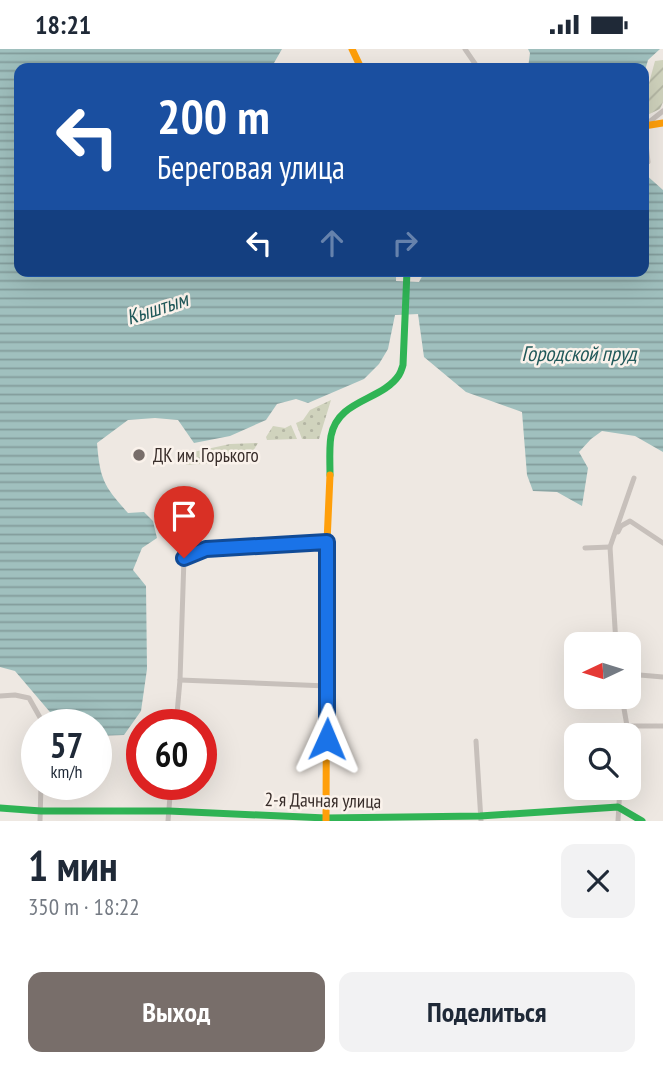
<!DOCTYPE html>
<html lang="ru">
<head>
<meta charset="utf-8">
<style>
  :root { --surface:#fff; --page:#f2f2f3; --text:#1f2937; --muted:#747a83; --accent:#786e6a }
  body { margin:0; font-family:"PT Sans Narrow",sans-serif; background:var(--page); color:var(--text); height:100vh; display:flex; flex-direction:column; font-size:26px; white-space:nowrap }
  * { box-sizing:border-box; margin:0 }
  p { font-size:23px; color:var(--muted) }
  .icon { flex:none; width:38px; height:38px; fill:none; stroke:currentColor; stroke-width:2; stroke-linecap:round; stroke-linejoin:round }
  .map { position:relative; height:772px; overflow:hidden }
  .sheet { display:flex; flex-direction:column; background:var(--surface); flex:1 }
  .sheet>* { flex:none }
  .guide { position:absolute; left:14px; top:14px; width:635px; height:214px; border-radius:14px; box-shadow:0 7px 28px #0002; background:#1a4fa0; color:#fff; overflow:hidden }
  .needle { width:46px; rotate:266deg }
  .buttons { position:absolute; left:564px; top:583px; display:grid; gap:14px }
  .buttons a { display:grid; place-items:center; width:77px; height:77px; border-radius:14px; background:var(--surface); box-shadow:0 7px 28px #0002; font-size:35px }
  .speed { position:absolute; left:21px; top:660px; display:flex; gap:14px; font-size:35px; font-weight:700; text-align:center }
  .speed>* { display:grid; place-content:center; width:91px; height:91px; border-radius:50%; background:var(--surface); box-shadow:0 7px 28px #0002; line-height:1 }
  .speed small { font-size:18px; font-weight:400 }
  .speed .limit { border:10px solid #d22; background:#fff; color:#111 }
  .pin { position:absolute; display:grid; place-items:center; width:60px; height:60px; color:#fff; margin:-72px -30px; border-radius:50% 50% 50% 0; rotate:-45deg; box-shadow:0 0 7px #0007 }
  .pin .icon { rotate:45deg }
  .me { position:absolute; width:77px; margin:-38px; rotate:1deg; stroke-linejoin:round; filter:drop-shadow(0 0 5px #0008) }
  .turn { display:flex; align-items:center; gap:24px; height:147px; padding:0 28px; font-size:32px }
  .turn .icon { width:91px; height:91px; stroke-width:2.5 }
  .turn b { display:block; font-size:49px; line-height:60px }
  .lanes { display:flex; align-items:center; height:66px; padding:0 28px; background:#0003; justify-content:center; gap:35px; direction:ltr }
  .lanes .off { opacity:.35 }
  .round { display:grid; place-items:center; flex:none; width:74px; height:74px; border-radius:14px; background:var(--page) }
  .overview { display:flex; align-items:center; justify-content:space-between; height:119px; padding:0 28px }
  h1 { font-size:42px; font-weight:700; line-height:52px }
  .cta { display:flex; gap:14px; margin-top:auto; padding:14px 28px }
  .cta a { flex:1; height:80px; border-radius:14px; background:var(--accent); color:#fff; font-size:28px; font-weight:700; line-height:80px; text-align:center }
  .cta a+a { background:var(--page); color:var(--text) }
  .status { display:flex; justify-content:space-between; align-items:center; height:49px; padding:0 35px; background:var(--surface); direction:ltr }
  .status svg { height:19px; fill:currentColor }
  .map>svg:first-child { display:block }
</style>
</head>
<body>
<div class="status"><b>18:21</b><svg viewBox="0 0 49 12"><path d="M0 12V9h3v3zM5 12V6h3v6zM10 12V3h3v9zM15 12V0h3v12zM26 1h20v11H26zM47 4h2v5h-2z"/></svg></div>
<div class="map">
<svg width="663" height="772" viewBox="0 0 663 772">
  <defs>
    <pattern id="grass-dots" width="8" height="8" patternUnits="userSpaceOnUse" patternTransform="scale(1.75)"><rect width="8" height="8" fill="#d0d3bd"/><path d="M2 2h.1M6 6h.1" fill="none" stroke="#b3b5a3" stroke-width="1.8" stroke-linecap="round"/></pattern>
    <pattern id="garden-furrows" width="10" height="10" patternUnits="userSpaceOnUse" patternTransform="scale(1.75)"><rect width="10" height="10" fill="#d0d3bd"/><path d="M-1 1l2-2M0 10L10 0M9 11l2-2" fill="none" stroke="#b3b5a3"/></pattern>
    <pattern id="water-rules" width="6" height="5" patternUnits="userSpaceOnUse" patternTransform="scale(1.75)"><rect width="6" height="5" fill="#a0c0be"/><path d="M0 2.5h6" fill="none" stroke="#839c9b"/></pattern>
  </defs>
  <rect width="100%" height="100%" fill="#eee8e2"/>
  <g fill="url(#grass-dots)">
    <path d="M331 351 319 390H302L296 374 303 371 310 361Z"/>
    <path d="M291 376 297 390 267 391 266 388 273 377 285 379Z"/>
    <path d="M258 394 247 412 186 416 184 405 230 395Z"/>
  </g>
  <path fill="url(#garden-furrows)" d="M663 11V53L660 60 645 67V49L655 12Z"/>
  <g fill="url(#water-rules)">
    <path d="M0 0H282L274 14 269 19H19V222H396V232L419 233 425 222H644V124L663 141V403L635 387 602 382 591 390 579 403 588 419 582 457 557 443 533 442 527 426 522 363 466 343 424 308 418 265 395 266 388 300 379 315 364 330 308 354 296 350 277 355 266 371 230 387 194 394 178 371 155 369 128 371 97 394C100 431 104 437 128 464L144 463 153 472 157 489 142 499 133 521 146 537 147 620 141 662 124 686 96 687V676L76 675 55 669 15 622 0 618Z"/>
    <path d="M528 0H660L648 11 644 25V19H528L530 4Z"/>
  </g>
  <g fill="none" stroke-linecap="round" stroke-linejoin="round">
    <g stroke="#c7c0bb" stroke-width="5">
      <path d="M465 0 478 19"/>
      <path d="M648 113 644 77 663 62"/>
      <path d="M618 483 621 477 630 472 663 494"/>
      <path d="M585 499 610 498"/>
      <path d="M616 595 610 498 634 429"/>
      <path d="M628 625 663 628"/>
      <path d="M180 631 327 637"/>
      <path d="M0 647 15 646 29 649 42 672V676"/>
      <path d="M622 648 627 677 626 686"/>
      <path d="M176 676 180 631 184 509 206 500 327 493"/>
      <path d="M627 677H663"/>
      <path d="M476 692 481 772"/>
      <path d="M40 772 41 735"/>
      <path d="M168 772 171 735"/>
      <path d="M618 772 620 738"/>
    </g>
    <g stroke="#30b455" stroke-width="7">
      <path d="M330 426C330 413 329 399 331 387 338 350 382 352 399 326 401 323 402 319 403 316L407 222"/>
      <path d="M0 759 41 762H169L326 769 480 767 618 758 642 772"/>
    </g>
    <g stroke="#ff9f0a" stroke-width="7">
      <path d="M352 0 361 19"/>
      <path d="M644 77 663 74"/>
      <path d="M326 772 327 493 330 426"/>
    </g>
  </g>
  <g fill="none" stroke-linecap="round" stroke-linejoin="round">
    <g stroke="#114b97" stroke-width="18">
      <path id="route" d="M184 509 206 500 327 493V690"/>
    </g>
    <use href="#route" stroke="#1a73e8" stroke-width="12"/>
  </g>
  <circle fill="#786e6a" stroke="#faf2eb" stroke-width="2.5" cx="139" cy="406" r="7"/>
  <g text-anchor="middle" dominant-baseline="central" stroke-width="5" stroke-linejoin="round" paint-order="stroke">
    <g font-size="19" fill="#382d2a" stroke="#faf2eb" text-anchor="start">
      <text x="153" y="406">ДК им. Горького</text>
    </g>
    <g font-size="19" fill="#382d2a" stroke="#faf2eb">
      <text transform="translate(323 751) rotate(1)">2-я Дачная улица</text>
    </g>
    <g font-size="21" font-style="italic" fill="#205859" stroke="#faf2eb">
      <text transform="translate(157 259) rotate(-18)">Кыштым</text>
      <text x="579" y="304">Городской пруд</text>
    </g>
  </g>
</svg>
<div class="buttons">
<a><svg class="needle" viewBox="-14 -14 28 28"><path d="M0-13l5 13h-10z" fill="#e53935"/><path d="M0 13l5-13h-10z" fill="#747a83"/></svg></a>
<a><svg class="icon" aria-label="search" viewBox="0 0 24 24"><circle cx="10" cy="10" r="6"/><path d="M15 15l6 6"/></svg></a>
</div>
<div class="speed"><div>57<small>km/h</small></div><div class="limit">60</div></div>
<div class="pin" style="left:184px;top:509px;background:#d93025"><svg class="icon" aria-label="arrive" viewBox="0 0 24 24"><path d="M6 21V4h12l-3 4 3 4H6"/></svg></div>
<svg class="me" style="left:327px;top:690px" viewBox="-20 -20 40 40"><path d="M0-17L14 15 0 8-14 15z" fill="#1a73e8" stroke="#fff" stroke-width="4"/></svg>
<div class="guide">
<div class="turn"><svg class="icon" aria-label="left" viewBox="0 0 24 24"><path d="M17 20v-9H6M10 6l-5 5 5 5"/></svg><div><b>200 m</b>Береговая улица</div></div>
<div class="lanes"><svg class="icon" aria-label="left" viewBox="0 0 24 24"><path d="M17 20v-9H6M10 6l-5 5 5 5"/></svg><svg class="icon off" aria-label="ahead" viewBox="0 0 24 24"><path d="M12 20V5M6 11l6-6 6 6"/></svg><svg class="icon off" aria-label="right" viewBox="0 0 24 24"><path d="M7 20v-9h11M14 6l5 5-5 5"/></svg></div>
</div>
</div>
<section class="sheet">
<div class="overview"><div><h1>1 мин</h1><p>350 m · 18:22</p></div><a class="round"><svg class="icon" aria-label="close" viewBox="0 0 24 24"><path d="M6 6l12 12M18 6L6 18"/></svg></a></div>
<div class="cta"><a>Выход</a><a>Поделиться</a></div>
</section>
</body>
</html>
